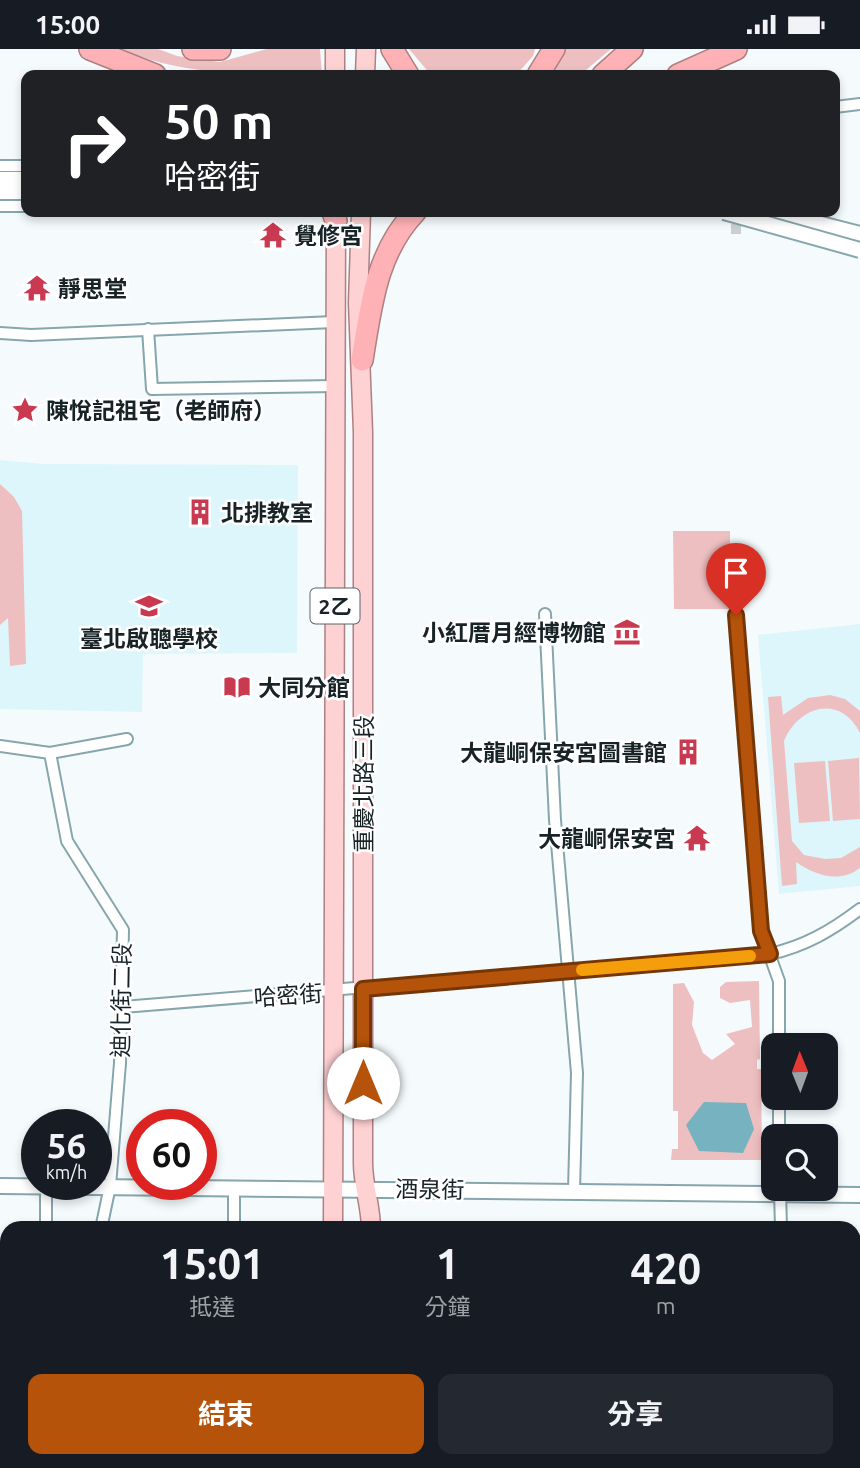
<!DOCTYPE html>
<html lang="zh-TW">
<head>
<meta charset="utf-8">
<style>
  :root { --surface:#171b24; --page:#242831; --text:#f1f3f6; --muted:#9ea1a6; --accent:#b45309 }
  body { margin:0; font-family:Ubuntu,"Noto Sans TC",sans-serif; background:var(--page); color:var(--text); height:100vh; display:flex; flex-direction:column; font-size:26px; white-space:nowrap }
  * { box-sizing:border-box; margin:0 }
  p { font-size:23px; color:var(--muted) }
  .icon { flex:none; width:38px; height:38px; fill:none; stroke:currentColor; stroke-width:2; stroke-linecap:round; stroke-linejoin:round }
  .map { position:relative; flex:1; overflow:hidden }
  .panel { position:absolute; left:0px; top:1172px; width:861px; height:247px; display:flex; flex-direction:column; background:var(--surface); border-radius:21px 21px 0 0; box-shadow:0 4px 10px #0003 }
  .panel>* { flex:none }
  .banner { position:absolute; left:21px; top:21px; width:819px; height:147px; border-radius:14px; box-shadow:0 4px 10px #0003; background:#202124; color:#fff; overflow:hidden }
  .needle { width:46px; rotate:359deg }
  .fabs { position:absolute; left:761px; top:984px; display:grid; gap:14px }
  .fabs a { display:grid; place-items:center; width:77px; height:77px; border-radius:14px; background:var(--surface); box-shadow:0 4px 10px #0003; font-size:35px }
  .speed { position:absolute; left:21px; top:1060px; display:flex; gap:14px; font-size:35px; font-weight:700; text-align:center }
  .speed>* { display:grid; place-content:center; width:91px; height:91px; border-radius:50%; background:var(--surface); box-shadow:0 4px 10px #0003; line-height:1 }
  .speed small { font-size:18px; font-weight:400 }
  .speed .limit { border:10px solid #d22; background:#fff; color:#111 }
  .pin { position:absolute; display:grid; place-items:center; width:60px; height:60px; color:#fff; margin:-72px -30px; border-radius:50% 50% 50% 0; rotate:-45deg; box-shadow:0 0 7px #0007 }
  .pin .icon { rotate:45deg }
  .me { position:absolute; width:77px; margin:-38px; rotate:0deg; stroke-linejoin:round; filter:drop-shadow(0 0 5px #0008) }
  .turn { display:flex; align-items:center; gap:24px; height:147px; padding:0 28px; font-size:32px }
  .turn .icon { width:91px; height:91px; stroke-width:2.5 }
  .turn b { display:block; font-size:49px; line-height:60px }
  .eta { display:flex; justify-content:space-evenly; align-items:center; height:119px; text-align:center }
  .eta b { font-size:42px; font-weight:700; line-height:49px }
  .button { display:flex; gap:14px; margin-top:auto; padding:14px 28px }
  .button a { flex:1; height:80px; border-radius:14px; background:var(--accent); color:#fff; font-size:28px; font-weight:700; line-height:80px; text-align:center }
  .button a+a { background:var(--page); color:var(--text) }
  .status { display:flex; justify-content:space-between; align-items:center; height:49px; padding:0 35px; background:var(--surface); direction:ltr }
  .status svg { height:19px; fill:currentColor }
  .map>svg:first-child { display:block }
</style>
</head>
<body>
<div class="status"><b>15:00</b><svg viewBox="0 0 49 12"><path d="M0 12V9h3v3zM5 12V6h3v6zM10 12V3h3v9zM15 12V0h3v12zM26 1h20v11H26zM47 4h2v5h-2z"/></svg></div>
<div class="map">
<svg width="860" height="1419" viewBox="0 0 860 1419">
  <rect width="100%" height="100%" fill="#f5fbfd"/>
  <g fill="#ddf6fc">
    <path d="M0 411 44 415 298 416 297 604 143 605 142 663 0 660Z"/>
    <path d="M860 575V837L779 845 758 586Z"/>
  </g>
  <g fill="#eebfc0">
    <path d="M119 0H158L177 7 220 13 267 0H320L322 26C252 26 185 27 119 0Z"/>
    <path d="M409 0H535L533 7 516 26H431Z"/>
    <path d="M566 0H611L580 26H552Z"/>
    <path d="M0 435 14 448 22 462 26 615 10 617 8 569 0 576Z"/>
    <path d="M673 482H730V560H674Z"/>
    <path d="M830 646 845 650 860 662V684C841 645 799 656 784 692L792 792 804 806 825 810 841 809 860 798V819C839 835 815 826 796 813L797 835 782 837 768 648 781 647 783 666 808 649Z"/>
    <path d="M859 709 860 770 833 772 828 712Z"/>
    <path d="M825 712 830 772 799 774 794 714Z"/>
    <path d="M759 932 760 1010 757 1011V1020H761L762 1111H671L672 1100H678V1062H673V935L684 934 694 953 692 976 703 1004 712 1011 735 995 726 985 752 978 750 951 730 954 720 949V938L726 933Z"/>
    <rect x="0" y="1318" width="7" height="74"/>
  </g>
  <path fill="#76b2bf" d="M704 1053 746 1054 754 1080 743 1104 699 1102 686 1076Z"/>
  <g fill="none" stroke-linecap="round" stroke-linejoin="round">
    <path stroke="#c9d0d2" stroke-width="10" stroke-dasharray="10 5" stroke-linecap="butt" d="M736 185V163"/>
    <g stroke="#86a6ad" stroke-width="14">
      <g id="minor">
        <path d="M835 58 860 55"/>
        <path d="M0 117H26"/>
        <path d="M0 157H26"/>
        <path d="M148 280 152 340 335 337"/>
        <path d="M0 284 31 286 334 273"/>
        <path d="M545 565 555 771 577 1024 574 1142"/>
        <path d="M736 566 761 882 779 932V996"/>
        <path d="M0 697 50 704 67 792 123 881 120 1014 110 1137 101 1180"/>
        <path d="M50 704 127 690"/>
        <path d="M123 958 770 905C805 897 831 882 860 860"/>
        <path d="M779 1048V1087"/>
        <path d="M234 1138V1180"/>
        <path d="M780 1140 781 1180"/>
        <path d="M46 1180V1137"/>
        <path d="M0 1239 7 1231"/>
        <path d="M0 1307H7"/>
        <path d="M47 1412V1419"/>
        <path d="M147 1412V1419"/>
        <path d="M235 1412V1419"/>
        <path d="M787 1412 788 1419"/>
      </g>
    </g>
    <g stroke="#86a6ad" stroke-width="18">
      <g id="tertiary">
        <path d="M0 130H26"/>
        <path d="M0 143H26"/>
        <path d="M774 163 860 185"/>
        <path d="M0 1137 860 1146"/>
      </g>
    </g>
    <g stroke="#ad8083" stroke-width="21">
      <g id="primary">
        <path d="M335 0V26"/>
        <path d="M365 26 366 0"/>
        <path d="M361 163 358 254 363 383V1114C363 1137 371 1157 371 1180"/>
        <path d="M333 1180 336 163"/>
        <path d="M337 1412V1419"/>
        <path d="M365 1419 366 1412"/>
      </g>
    </g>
    <g stroke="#ad8083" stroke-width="24">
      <g id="motorway">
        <path d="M90 0 155 26"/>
        <path d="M193 0H220"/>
        <path d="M392 0 408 26"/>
        <path d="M538 26 554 0"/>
        <path d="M603 26 632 0"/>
        <path d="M678 26 736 0"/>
        <path d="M333 163 336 172"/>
        <path d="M362 311C371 257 376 204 415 163"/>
      </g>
    </g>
    <use href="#minor" stroke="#fff" stroke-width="10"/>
    <use href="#tertiary" stroke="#fff" stroke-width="14"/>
    <use href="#primary" stroke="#fed1d3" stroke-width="18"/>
    <use href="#motorway" stroke="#feb2b5" stroke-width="21"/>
    <g stroke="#86a6ad" stroke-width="18" stroke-linecap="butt">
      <path id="tertiary-bridge" d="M724 163 860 201"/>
    </g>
    <use href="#tertiary-bridge" stroke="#fff" stroke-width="14"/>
  </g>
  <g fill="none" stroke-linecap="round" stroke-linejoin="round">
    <g stroke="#753606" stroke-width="18">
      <path id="route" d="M363 1034V940L770 905 761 882 736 566"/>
    </g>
    <use href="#route" stroke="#b45309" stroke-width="12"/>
    <path stroke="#f59e0b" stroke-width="12" d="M582 921 750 907"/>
  </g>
  <defs>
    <g id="temple-bare" transform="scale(2.1)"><path d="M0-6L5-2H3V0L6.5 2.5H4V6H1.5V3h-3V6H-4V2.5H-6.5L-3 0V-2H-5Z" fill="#c93950" stroke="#fff" stroke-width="2.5" paint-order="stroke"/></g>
    <g id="sight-bare" transform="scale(2.1)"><path d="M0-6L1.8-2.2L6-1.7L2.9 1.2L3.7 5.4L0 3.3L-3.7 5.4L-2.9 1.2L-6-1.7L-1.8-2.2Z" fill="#c93950" stroke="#fff" stroke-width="2.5" paint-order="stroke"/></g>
    <g id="building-bare" transform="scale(2.1)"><path d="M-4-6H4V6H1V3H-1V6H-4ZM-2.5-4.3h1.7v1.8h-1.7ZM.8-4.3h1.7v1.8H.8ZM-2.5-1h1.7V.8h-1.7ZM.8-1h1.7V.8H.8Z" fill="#c93950" stroke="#fff" stroke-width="2.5" paint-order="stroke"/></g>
    <g id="school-bare" transform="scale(2.1)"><path d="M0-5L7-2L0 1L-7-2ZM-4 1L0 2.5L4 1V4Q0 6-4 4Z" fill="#c93950" stroke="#fff" stroke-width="2.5" paint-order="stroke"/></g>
    <g id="museum-bare" transform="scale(2.1)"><path d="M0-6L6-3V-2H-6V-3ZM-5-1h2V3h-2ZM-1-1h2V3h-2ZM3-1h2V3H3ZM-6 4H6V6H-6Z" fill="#c93950" stroke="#fff" stroke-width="2.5" paint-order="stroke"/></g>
    <g id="library-bare" transform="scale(2.1)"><path d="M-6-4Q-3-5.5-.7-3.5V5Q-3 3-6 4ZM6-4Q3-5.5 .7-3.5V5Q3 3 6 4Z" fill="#c93950" stroke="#fff" stroke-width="2.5" paint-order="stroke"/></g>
  </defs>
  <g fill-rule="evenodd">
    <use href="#temple-bare" x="273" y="186"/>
    <use href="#temple-bare" x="37" y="239"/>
    <use href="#sight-bare" x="25" y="361"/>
    <use href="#building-bare" x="200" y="463"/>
    <use href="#school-bare" x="149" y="557"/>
    <use href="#museum-bare" x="627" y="583"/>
    <use href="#library-bare" x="237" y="638"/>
    <use href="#building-bare" x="688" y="703"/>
    <use href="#temple-bare" x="697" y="789"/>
  </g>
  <g text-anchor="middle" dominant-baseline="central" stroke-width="5" stroke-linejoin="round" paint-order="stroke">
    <rect fill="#fff" stroke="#5d6567" stroke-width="2" x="310.5" y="539.5" width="49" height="35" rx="5"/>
    <g font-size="21" font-weight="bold" fill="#172326">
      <text x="335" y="557">2乙</text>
    </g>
    <g font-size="23" font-weight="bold" fill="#172326" stroke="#fff" text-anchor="start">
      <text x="294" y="186">覺修宮</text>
      <text x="58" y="239">靜思堂</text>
      <text x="46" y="361">陳悅記祖宅（老師府）</text>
      <text x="221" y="463">北排教室</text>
      <text x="606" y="583" text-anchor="end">小紅厝月經博物館</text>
      <text x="149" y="589" text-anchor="middle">臺北啟聰學校</text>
      <text x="258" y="638">大同分館</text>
      <text x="667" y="703" text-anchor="end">大龍峒保安宮圖書館</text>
      <text x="676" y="789" text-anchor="end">大龍峒保安宮</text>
    </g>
    <g font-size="23" fill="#172326" stroke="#fff">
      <text transform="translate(363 735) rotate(-90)">重慶北路三段</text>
      <text transform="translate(288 946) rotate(-4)">哈密街</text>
      <text transform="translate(121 951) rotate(-89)">迪化街二段</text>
      <text transform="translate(430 1140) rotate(1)">酒泉街</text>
    </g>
  </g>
</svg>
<div class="fabs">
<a><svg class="needle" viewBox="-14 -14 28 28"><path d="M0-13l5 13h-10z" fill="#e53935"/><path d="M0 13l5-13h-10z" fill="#9ea1a6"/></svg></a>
<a><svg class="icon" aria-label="search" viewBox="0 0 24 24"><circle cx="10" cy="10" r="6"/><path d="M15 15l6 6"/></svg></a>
</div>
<div class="speed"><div>56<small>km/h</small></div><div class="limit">60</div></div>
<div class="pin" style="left:736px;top:566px;background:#d93025"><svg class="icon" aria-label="arrive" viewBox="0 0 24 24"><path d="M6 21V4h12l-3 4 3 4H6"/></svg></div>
<svg class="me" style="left:363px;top:1034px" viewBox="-20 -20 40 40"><circle r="19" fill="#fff"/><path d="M0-13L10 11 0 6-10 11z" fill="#b45309"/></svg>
<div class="banner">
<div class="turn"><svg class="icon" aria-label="right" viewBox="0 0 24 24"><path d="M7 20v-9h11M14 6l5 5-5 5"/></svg><div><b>50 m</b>哈密街</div></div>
</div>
<section class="panel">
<div class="eta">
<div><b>15:01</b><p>抵達</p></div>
<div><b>1</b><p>分鐘</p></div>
<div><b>420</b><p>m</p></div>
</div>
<div class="button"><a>結束</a><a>分享</a></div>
</section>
</div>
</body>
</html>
